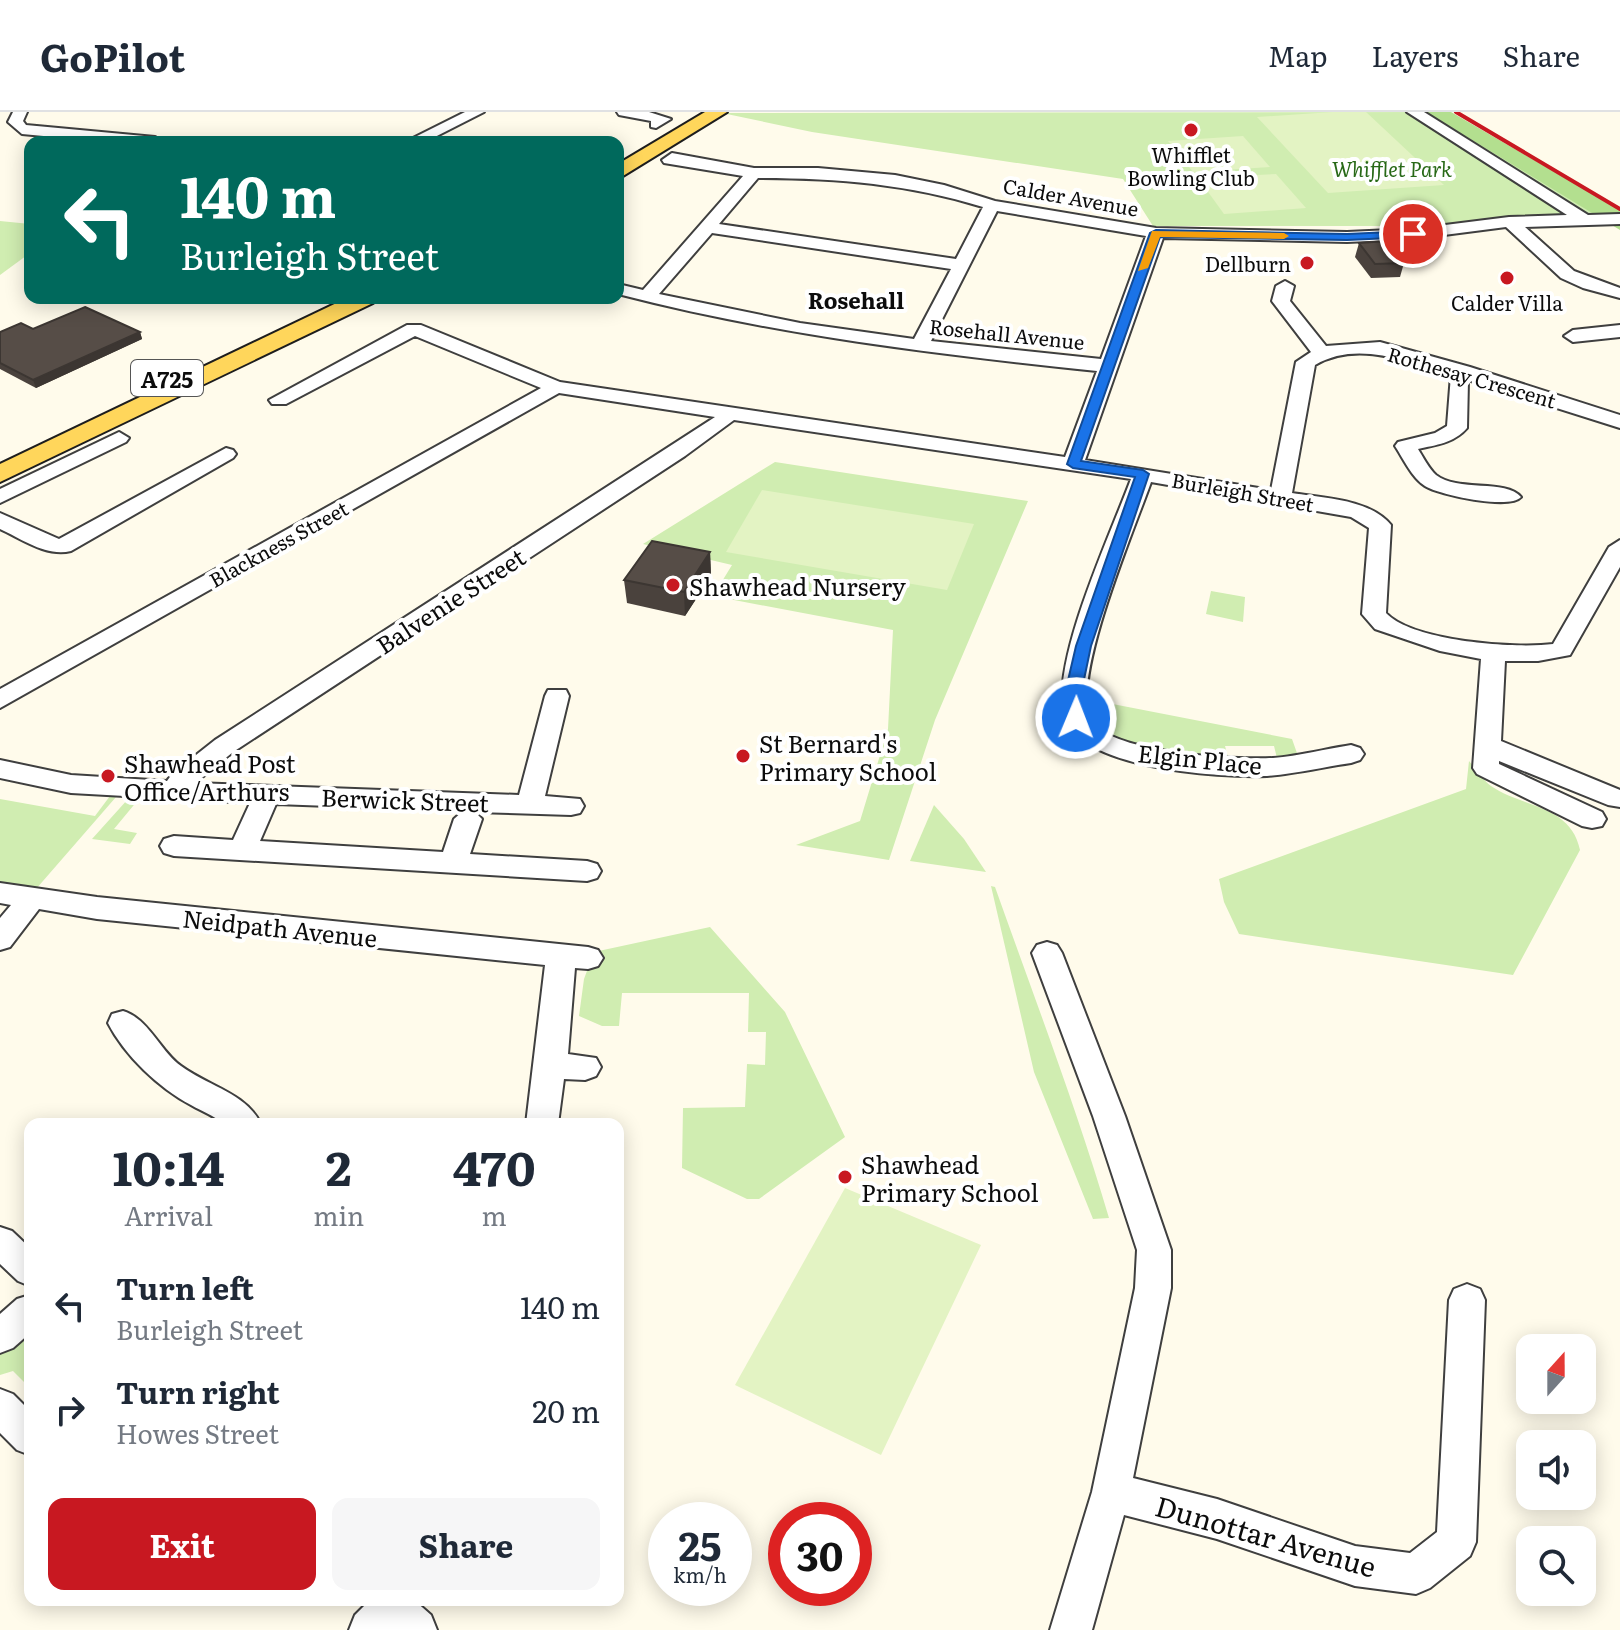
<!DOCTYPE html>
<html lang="en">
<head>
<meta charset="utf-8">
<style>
  :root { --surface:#fff; --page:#f6f6f7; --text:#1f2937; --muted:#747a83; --line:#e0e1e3; --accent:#c81821 }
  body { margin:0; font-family:Literata,serif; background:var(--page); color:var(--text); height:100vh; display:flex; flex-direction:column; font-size:30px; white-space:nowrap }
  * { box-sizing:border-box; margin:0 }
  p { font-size:26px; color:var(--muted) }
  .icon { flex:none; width:44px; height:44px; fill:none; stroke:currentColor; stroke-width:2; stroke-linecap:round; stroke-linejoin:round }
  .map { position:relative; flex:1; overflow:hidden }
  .details { position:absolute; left:24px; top:1006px; width:600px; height:488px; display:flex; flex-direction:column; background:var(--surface); border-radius:16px; box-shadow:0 4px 20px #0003 }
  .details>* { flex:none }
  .guide { position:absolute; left:24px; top:24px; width:600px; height:168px; border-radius:16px; box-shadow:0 4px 20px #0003; background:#00695c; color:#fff; overflow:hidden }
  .needle { width:52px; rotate:21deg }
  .fabs { position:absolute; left:1516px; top:1222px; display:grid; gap:16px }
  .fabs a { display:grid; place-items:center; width:80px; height:80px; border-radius:16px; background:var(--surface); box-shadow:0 4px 20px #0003; font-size:40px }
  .speed { position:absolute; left:648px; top:1390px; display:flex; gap:16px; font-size:40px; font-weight:700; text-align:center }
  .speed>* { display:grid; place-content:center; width:104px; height:104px; border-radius:50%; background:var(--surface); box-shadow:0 4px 20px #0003; line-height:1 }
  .speed small { font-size:20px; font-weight:400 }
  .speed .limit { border:12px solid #d22; background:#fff; color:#111 }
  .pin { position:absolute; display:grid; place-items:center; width:68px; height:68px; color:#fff; margin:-34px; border:4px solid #fff; border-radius:50%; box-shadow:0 2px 8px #0007 }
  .me { position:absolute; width:88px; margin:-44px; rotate:1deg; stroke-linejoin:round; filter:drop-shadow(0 0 6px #0008) }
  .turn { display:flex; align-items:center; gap:28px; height:168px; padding:0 24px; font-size:36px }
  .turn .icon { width:104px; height:104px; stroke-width:2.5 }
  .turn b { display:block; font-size:56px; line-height:68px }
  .eta { display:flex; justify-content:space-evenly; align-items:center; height:136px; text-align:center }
  .eta b { font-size:48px; font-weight:700; line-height:56px }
  .action { display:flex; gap:16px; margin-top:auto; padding:16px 24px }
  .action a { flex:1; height:92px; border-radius:16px; background:var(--accent); color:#fff; font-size:32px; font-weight:700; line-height:92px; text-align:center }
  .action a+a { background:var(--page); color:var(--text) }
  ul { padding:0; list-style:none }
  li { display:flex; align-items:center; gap:24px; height:104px; padding:0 24px }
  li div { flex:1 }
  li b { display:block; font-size:30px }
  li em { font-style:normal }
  header { display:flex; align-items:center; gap:48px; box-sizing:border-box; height:112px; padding:0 40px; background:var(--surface); border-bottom:2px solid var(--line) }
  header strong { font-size:38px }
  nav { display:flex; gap:44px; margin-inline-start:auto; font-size:28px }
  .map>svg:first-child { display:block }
</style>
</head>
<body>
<header>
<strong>GoPilot</strong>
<nav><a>Map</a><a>Layers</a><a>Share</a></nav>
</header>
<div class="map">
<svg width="1620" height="1518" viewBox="0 0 1620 1518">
  <rect width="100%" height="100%" fill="#fffbeb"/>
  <g fill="#d0edb1">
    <path d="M1431 0 1600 101 1419 114H1153L1123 67 812 20 722 1Z"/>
    <path d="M0 109 30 112V141L0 163Z"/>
    <path d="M775 350 1028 389 935 608 889 748 796 733 860 709 888 617 893 518 713 484 732 453 643 432Z"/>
    <path d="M1211 479 1245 485 1243 510 1206 502Z"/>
    <path d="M1092 588 1292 627 1298 644 1277 646 1274 634H1225L1229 649 1107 630 1090 613Z"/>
    <path d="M1469 649C1476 657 1483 668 1491 674 1523 696 1571 693 1580 738L1513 863 1239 822 1224 790 1219 767 1466 677Z"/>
    <path d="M110 684 116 685 36 777 0 774V687L95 704Z"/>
    <path d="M128 687 138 688 114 717 137 721 130 732 92 727Z"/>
    <path d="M934 693 964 727 986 760 910 749Z"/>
    <path d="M991 774 995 775C1034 885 1076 994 1109 1106L1093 1107 1034 960Z"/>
    <path d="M710 815 785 900 845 1025 759 1087H747L682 1056 683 996 745 995 747 952 765 953 766 920H748L749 881H622L619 914H602L579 904 584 867 594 840Z"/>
    <path d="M30 1210V1276L13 1259 0 1263V1230Z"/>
  </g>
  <path fill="#b3df8f" d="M1426 0H1451L1615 95 1620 99V118Z"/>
  <g fill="#e3f3c3">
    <path d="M1332 0H1366L1444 73 1328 81 1257 5Z"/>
    <path d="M1243 24 1270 55 1193 60 1168 29Z"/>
    <path d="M1276 62 1306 96 1224 102 1198 66Z"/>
    <path d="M762 378 974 412 947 478 726 440Z"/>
    <path d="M845 1076 981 1133 881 1343 735 1273Z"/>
  </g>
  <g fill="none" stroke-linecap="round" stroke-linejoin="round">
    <g stroke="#3f3f3f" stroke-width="4">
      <g id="minor">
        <path d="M13 0H27L23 9 26 13 155 25 163 30H108L22 22 8 10Z"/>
        <path d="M465 0H484L425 30H405Z"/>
        <path d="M617 0H649L671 7 656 16 651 15V9L619 3Z"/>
        <path d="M1407 0H1424L1588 103 1620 102V112L1525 115 1574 159 1620 176V186L1583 176 1561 166 1506 115 1413 127 1347 130 1163 126 1085 348 1271 378 1296 250 1311 240 1272 189 1276 174 1285 169 1294 174 1290 189 1326 234 1380 230 1470 255 1620 303V316L1468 268 1467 316C1454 331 1436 333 1418 337 1423 345 1429 357 1436 363 1457 380 1506 367 1521 385 1510 398 1439 383 1425 374 1412 366 1403 346 1395 334L1398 330 1435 321 1447 314 1451 263C1407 250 1358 228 1315 253L1292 381C1323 386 1370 387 1391 413L1386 501C1412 529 1515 537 1553 532L1609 435 1620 428V455L1570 543 1538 549H1505L1501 629 1620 678V695L1608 693 1499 649V652L1602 700 1606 707 1602 714 1592 716 1582 714 1477 662 1473 656 1481 547 1440 539 1375 517 1362 502 1369 416 1351 405 1151 370C1134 418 1074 559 1089 604 1103 642 1238 648 1273 646 1299 644 1325 637 1351 633L1360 636 1364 642 1360 648 1351 651C1323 655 1295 662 1267 664 1221 666 1072 657 1063 600 1054 542 1110 424 1131 367L734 308 685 344 233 640 195 671 519 683 545 584 548 578H566L569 584 545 684 580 687 584 694 580 701 571 703 475 700 482 707 470 742 587 749 597 752 601 759 597 766 587 769 174 744 164 741 160 734 164 727 174 724 233 728 250 691 71 681 0 666V648L71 663 167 669 172 662 215 628 715 305 559 281 0 596V577L541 276 415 224 286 292H272L269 288 407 213H421L560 270 1065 345 1097 259C935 242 776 223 618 182V172L643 178 743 64 664 51 662 48 672 41 754 56H818L895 63 944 73 995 89 1156 116 1347 120 1413 117 1509 105 1567 103ZM758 66C836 66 908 72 983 95L956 147 719 112ZM997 99 1146 124 1101 247 931 229ZM712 121 951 157 914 227 800 211 659 182ZM276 692 463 699 454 707 443 740 260 729Z"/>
        <path d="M1620 213V225L1573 230 1564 224 1573 218Z"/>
        <path d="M119 320 129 326 126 330 0 391V377Z"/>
        <path d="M226 336 233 338 236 342 233 346 71 439C46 445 22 427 0 417V401L59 427Z"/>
        <path d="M0 771 97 785 588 835 598 838 603 846 598 854 588 857 575 856 568 942 596 946 601 955 596 964 585 968 564 967 558 1012H526L545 853 97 807 39 797 10 835 0 838V806L11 793 0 791Z"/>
        <path d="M1047 830 1057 833 1062 841 1125 1004 1171 1138V1176L1133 1366 1217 1387 1355 1434 1410 1441 1437 1420 1449 1188 1454 1177 1467 1172 1480 1177 1485 1188 1476 1430 1470 1444 1430 1476 1416 1482 1355 1474 1217 1427 1124 1403 1092 1518H1050L1092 1380 1135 1176 1137 1138 1093 1004 1032 841 1037 833Z"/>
        <path d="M123 899C149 907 160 939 181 954 208 974 246 981 261 1012H223C212 1002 203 1000 191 993 159 976 125 944 108 911L112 902Z"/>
        <path d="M0 1115 12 1119 30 1136V1174L18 1169 0 1152Z"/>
        <path d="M30 1183V1221L13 1236 0 1241V1202L17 1187Z"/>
        <path d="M0 1277 13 1282 30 1299V1343L17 1338 0 1321Z"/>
        <path d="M365 1488H414L431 1503 437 1518H349L355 1503 366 1492Z"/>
      </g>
    </g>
    <g stroke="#1d1d1d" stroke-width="4">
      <g id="major">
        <path d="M705 0H727L618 67V52Z"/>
        <path d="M347 186H377L373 191 0 370V352Z"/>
      </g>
    </g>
    <use href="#minor" fill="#fff" fill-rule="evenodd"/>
    <use href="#major" fill="#ffd65b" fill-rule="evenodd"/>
    <path stroke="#c81821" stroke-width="4" d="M1456 0 1620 97"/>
  </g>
  <g fill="#4a423d">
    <path d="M1359 131 1404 151 1400 165 1371 166 1355 145Z"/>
    <path d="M33 217 140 220 142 227 36 276 0 257V220Z"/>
    <path d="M710 440 711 464 685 504 627 491 624 468Z"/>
  </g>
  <g fill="#3c3632">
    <path d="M140 220 142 227 36 276 33 268Z"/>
    <path d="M710 440 711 464 685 504 684 480Z"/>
  </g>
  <g fill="#564d47" stroke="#3c3632" stroke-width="2">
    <path d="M1387 129 1404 151 1375 152 1359 131Z"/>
    <path d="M85 195 140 220 33 268 0 251V220L21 211 33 217Z"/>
    <path d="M652 429 710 440 684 480 624 468Z"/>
  </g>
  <path fill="#1a73e8" stroke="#114b97" stroke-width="2" d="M1156 118 1347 122 1413 119 1418 122 1413 125 1347 128 1160 125 1081 349 1143 358 1149 362 1091 534 1082 577 1084 606 1076 611 1068 606 1066 577 1076 534 1135 365 1073 356 1067 352 1150 121Z"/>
  <path fill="#f59e0b" d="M1152 119 1284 121 1289 124 1284 127 1160 125 1148 156 1138 159Z"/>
  <g fill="#c81821" stroke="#fff" stroke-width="3">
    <circle cx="1191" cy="18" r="8"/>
    <circle cx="1307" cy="151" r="8"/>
    <circle cx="1507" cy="166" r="8"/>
    <circle cx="673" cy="473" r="8"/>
    <circle cx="743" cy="644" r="8"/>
    <circle cx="108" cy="664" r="8"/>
    <circle cx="845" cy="1065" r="8"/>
  </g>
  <g text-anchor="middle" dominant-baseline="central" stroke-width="8" stroke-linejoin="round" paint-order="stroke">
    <g font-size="20" fill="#0c0c0c" stroke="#fff">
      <text x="1191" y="42">Whifflet<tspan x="1191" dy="23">Bowling Club</tspan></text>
      <text x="1291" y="151" text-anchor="end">Dellburn</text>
      <text x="1507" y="190">Calder Villa</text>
    </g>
    <g font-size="20" font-style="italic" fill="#286917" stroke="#fff">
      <text x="1392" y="56">Whifflet Park</text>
    </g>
    <g font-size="20" fill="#0c0c0c" stroke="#fff">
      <text transform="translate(1071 84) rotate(10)">Calder Avenue</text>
      <text transform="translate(1007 221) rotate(6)">Rosehall Avenue</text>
      <text transform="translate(1472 264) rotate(16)">Rothesay Crescent</text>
      <text transform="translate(1243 379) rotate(10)">Burleigh Street</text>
      <text transform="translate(278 431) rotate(-29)">Blackness Street</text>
    </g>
    <g font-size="22" font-weight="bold" fill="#0c0c0c" stroke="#fff">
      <text x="856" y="187">Rosehall</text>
    </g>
    <rect fill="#fff" stroke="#555" stroke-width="2" x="131" y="248" width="72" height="36" rx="6"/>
    <g font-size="22" font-weight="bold" fill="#0c0c0c">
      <text x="167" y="266">A725</text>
    </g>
    <g font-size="24" fill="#0c0c0c" stroke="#fff" text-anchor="start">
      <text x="689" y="473">Shawhead Nursery</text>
      <text x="759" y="630">St Bernard's<tspan x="759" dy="28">Primary School</tspan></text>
      <text x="124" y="650">Shawhead Post<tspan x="124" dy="28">Office/Arthurs</tspan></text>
      <text x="861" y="1051">Shawhead<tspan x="861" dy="28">Primary School</tspan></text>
    </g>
    <g font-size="24" fill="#0c0c0c" stroke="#fff">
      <text transform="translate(450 488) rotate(-33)">Balvenie Street</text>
      <text transform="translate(1200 646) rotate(6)">Elgin Place</text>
      <text transform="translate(405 687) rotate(2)">Berwick Street</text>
      <text transform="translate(280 815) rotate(6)">Neidpath Avenue</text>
    </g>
    <g font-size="28" fill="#0c0c0c" stroke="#fff">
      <text transform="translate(1266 1423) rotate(16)">Dunottar Avenue</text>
    </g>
  </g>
</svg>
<div class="fabs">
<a><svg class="needle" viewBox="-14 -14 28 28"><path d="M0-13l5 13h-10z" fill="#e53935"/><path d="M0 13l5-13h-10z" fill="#747a83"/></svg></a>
<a><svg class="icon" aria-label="sound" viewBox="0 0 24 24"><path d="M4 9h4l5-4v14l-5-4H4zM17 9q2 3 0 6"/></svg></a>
<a><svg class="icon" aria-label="search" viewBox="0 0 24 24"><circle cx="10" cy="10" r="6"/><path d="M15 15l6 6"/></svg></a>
</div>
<div class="speed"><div>25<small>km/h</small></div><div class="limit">30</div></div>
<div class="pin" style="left:1413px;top:122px;background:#d93025"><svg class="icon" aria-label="arrive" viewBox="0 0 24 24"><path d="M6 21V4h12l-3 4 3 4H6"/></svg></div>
<svg class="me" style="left:1076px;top:606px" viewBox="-20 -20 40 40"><circle r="17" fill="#1a73e8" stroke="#fff" stroke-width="3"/><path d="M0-11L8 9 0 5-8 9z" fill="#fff"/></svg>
<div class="guide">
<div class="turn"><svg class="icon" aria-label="left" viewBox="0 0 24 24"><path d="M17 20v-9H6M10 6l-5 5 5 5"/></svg><div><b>140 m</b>Burleigh Street</div></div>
</div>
<section class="details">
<div class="eta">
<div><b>10:14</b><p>Arrival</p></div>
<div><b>2</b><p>min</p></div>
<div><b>470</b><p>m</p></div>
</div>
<ul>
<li><svg class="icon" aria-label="left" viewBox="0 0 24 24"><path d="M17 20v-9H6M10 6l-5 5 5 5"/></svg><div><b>Turn left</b><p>Burleigh Street</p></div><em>140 m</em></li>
<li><svg class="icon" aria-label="right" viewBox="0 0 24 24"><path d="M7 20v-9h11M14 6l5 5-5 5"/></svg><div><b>Turn right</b><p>Howes Street</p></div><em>20 m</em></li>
</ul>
<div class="action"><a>Exit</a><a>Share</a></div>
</section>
</div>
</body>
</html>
